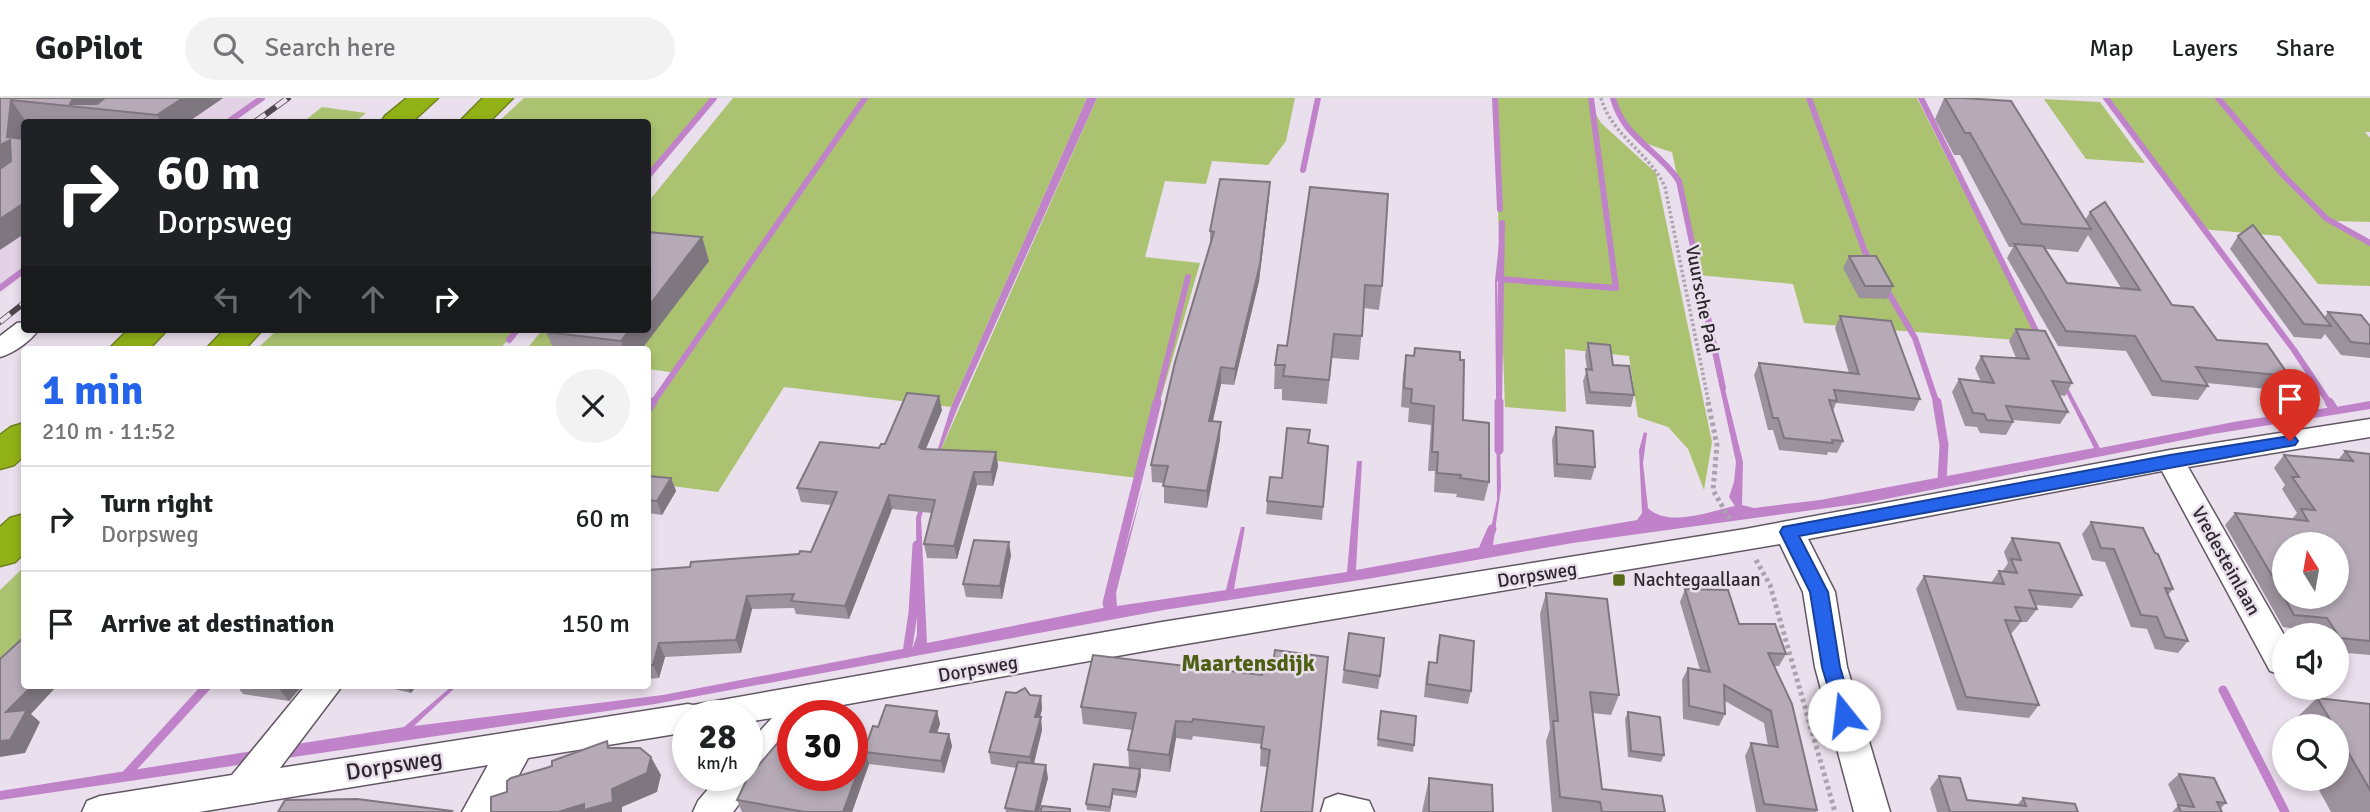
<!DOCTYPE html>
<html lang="en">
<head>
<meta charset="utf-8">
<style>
  :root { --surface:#fff; --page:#f2f2f2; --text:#202124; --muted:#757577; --line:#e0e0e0; --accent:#2563eb }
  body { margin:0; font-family:Signika,sans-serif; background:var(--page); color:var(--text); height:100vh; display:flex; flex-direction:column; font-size:26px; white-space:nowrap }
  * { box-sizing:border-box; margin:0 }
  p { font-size:23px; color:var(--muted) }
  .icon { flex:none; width:38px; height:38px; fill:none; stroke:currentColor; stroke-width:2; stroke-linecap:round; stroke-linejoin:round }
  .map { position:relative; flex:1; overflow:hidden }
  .side { position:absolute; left:21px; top:248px; width:630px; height:343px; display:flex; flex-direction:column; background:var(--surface); border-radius:7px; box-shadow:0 4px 10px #0003 }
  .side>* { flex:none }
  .hud { position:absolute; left:21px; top:21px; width:630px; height:214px; border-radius:7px; box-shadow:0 4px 10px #0003; background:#202124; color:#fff; overflow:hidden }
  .needle { width:46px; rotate:349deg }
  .tools { position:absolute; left:2272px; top:434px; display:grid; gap:14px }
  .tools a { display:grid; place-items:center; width:77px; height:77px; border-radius:50%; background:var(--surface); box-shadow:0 4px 10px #0003; font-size:35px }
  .speed { position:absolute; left:672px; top:602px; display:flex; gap:14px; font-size:35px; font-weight:700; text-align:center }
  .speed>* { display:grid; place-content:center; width:91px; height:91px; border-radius:50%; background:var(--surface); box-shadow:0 4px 10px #0003; line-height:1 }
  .speed small { font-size:18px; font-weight:400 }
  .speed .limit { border:10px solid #d22; background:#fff; color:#111 }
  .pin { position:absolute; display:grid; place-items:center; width:60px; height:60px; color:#fff; margin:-72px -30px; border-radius:50% 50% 50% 0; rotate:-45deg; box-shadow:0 0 7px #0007 }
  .pin .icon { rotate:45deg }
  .me { position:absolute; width:77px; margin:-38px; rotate:344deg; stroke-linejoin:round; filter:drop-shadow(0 0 5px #0008) }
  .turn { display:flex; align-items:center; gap:24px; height:147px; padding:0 21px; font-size:32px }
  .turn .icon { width:91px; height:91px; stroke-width:2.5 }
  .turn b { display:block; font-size:49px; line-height:60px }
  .lanes { display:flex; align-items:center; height:66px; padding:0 21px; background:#0003; justify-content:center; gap:35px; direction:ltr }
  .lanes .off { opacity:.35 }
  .round { display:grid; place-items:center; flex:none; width:74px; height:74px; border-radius:37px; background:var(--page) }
  .head { display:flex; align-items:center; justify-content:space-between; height:119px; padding:0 21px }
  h1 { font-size:42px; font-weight:800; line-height:52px; color:var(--accent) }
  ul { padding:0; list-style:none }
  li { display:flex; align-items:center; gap:21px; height:105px; padding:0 21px; border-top:2px solid var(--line) }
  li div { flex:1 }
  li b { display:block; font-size:26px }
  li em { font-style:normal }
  header { display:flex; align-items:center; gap:42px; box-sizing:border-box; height:98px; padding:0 35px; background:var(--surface); border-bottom:2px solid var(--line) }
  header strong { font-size:33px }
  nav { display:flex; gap:38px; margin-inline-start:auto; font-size:24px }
  .search { width:490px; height:63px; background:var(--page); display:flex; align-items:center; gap:18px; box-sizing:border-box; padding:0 24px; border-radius:38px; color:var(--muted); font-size:26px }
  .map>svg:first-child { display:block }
</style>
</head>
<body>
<header>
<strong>GoPilot</strong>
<div class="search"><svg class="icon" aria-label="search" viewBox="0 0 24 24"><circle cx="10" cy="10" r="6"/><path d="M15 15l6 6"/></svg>Search here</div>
<nav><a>Map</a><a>Layers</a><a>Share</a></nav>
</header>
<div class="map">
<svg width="2370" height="714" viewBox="0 0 2370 714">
  <rect width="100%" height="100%" fill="#eadfec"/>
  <path fill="#e3d2e5" d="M36 0H262L229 24H24V177L0 195V22Z"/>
  <g fill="#abc371">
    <path d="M524 0H715L648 78V24H498Z"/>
    <path d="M733 0H1087L951 309 784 289 718 394 648 385V316L676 275 648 271V252H526L543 231H648V104Z"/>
    <path d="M1097 0H1295L1286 43 1268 67 1212 63 1206 86 1165 83 1145 159 1200 165 1138 380 939 356Z"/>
    <path d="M1494 0H1592L1595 15 1601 25 1656 75 1712 344 1704 392 1688 351 1668 329 1638 319 1629 258 1565 251 1566 314 1505 309Z"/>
    <path d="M1613 0H1917L2040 244 1804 225 1793 186 1698 177 1672 54C1638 44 1620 37 1613 0Z"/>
    <path d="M2106 0H2370V34H2365L2370 40V124L2334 123 2370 146V188L2318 186 2280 138 2201 131Z"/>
    <path d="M2044 1 2100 4 2145 65 2086 61Z"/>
    <path d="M322 9 366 15 355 24H303Z"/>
    <path d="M278 231H517L499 252H256Z"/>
    <path d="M24 469V543L0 566V492Z"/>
  </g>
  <path fill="#c083ca" d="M1087 0H1097L958 309 939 356 921 420 927 545 1108 509 1143 390 1116 495 1117 508 1226 492 1241 429H1245L1234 491 1347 474 1357 363H1362L1356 472 1487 448 1497 402 1495 183 1499 146 1501 167 1497 184 1501 390 1493 447 1637 422 1642 415 1639 352 1644 334 1647 335 1643 365 1648 410C1668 430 1711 413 1735 408L1729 399 1734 384 1736 364 1704 217 1707 218 1743 364 1742 407 1754 410 1820 402 2094 350 2042 247H2045L2100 350 2239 323 2333 309 2316 289 2336 309 2370 303V311L2213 336 1871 404 1573 445 1373 480 1164 512 655 606 0 702V693L404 629 452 588H457L414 628 663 597 913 549 917 537 916 420 951 309Z"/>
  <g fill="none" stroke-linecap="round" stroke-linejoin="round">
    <g stroke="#c083ca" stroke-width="6">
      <path d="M1495 0 1500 111"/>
      <path d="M1613 0C1624 41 1657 50 1679 83L1723 290"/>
      <path d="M1809 0 1865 154 1873 167"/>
      <path d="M1921 0 2039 239"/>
      <path d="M2106 0 2294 252 2330 306"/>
      <path d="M2218 0 2284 78 2327 121 2370 145"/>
      <path d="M228 24 262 0"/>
      <path d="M1303 72 1318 0"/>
      <path d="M648 78 714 0"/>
      <path d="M1499 181 1616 190 1591 0"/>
      <path d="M1884 187 1915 240 1937 306"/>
      <path d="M0 190 24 172"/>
      <path d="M509 242 518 231"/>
      <path d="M652 306 865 0"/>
      <path d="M1156 306 1188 179"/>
      <path d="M1499 306 1502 125"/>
    </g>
    <g stroke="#c083ca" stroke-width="9">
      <path d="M1499 304V352"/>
      <path d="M1937 304 1944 347 1942 383"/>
      <path d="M2329 304 2333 310"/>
      <path d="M648 311 653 304"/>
      <path d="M1481 456 1492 431"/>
      <path d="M1109 513 1107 505 1157 304"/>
      <path d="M907 555 913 515 917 447"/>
      <path d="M2223 592 2285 714"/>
      <path d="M125 678 207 588"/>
    </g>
    <g stroke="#615863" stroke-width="3">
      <g id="minor">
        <path d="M24 224V231H39C31 243 14 255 0 259V238L17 225Z"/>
        <path d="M2370 321V339L2188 369 2284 537 2282 577 2270 573 2162 373 1808 441 1835 494 1847 569 1890 714H1854L1815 569 1803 494 1780 446 1162 550 803 614 806 618H793V644L757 683 733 714H693L698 703 720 677H747V647L772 620 747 624V618H688V634L528 660 499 714H462L488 667 199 714H82L87 703 100 698 232 677 305 588H342L280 670 688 606 693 607 1162 524 1745 431 2170 352Z"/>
        <path d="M1338 696 1369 703 1374 714H1321L1325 701Z"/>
      </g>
    </g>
    <g stroke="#6e811f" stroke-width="3">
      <g id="highway">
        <path d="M407 0H438L412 24H381L385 18Z"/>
        <path d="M483 0H513L489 24H459Z"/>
        <path d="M129 231H168L148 252H108Z"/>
        <path d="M225 231H263L244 252H205Z"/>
        <path d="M24 325V358L14 367 0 371V337L11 329Z"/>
        <path d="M24 416V455L15 464 0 468V429L10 420Z"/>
      </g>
    </g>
    <path stroke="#aaa2ac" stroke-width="3.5" stroke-dasharray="2.5 2.5" stroke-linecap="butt" d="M1601 0C1612 38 1649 54 1665 89L1709 306"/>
    <g stroke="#aaa2ac" stroke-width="5" stroke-dasharray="3.5 3.5" stroke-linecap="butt">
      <path d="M1708 304 1717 347 1713 392 1730 422"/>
      <path d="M1756 462 1770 487 1835 714"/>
    </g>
    <use href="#minor" fill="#fff" fill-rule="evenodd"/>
    <use href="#highway" fill="#91b117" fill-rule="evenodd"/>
    <g stroke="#4d474e" stroke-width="6">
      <g id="rail">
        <path d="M255 24 288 0"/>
        <path d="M0 224 24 205"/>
      </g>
    </g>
    <use href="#rail" stroke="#eadfec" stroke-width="4.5" stroke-dasharray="13" stroke-linecap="butt"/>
  </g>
  <g fill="#9c929d" fill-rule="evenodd">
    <path d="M0 0H223L188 24H46L25 22 23 41Z"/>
    <path d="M1944 0H1963L2085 122 2090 114 2172 207 2217 242 2289 278 2277 292 2207 285 2208 288 2198 302 2152 298 2126 253 2058 248 2007 160 2013 149H2009L1960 57H1954L1935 21ZM2088 137 2121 190 2067 185 2046 151 2078 154Z"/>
    <path d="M1270 84 1269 100 1259 183 1234 287 1221 286 1213 323 1220 341 1207 410 1164 405V385L1152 384 1151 367 1210 148V133Z"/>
    <path d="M1310 89 1382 188 1379 212 1364 210 1359 262 1332 260 1327 306 1282 302V291H1274L1275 267 1287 248Z"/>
    <path d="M2238 138 2324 220 2328 214 2370 228V260L2341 257 2325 236 2321 241 2294 239 2230 151Z"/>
    <path d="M702 139 709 163 641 252H554L546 234Z"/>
    <path d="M1849 158 1893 188 1887 201 1859 200 1843 170Z"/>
    <path d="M1840 218 1920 301 1914 313 1836 305 1833 313 1843 343 1837 355 1828 354 1827 357 1779 352 1773 332H1768L1754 277 1759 265 1849 275 1835 230Z"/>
    <path d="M2016 231 2072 285 2065 298 2059 297 2068 314 2060 326 2012 322 2013 324 2006 337 1980 335 1977 329 1965 328 1952 294 1959 281 1981 284 1975 270 1981 258 2016 260 2009 243Z"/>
    <path d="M1588 245 1613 267 1634 297 1631 309 1586 306 1583 283 1587 272 1585 257Z"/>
    <path d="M1415 250 1463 322 1489 384 1484 403 1456 399 1457 396 1434 394 1435 373H1428L1431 327 1408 324 1409 310 1401 309 1403 276 1406 257 1413 258Z"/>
    <path d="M942 312 926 351 996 354 998 368 993 388 977 387 957 461 927 460 924 446 932 415 892 411 849 521 796 516 794 510 752 511 741 555 665 559 659 580 648 581V472L690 469 811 454 831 407 801 404 797 390 879 350Z"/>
    <path d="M1556 329 1595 369 1591 382 1554 379 1552 342Z"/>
    <path d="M1309 346 1328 348 1322 422 1266 416 1267 403 1282 380Z"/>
    <path d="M2345 353 2370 356V557L2336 554V537H2318L2315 533 2283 529 2225 427 2235 415 2292 421 2297 415 2282 391 2285 387 2274 370 2284 357 2338 362Z"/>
    <path d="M648 378 671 380 676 393 662 417 648 415Z"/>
    <path d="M2091 424 2173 491 2168 497 2188 543 2178 555 2155 551 2147 531 2131 529 2105 464 2092 462 2082 436Z"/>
    <path d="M2012 440 2082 497 2072 510 2035 507 2037 511 2027 524H2021L2011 536 2039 607 2029 620 1957 612 1916 491 1924 478 1991 485 1999 473 2002 474 2008 465 2004 454Z"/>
    <path d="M1011 457 1002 501 966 499 963 486Z"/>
    <path d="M1685 491 1786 556 1779 568H1775L1817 712 1816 714H1756L1745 658 1751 645 1768 648 1764 625 1725 603V616L1719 628 1683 621 1682 582 1688 570 1700 572 1680 504Z"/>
    <path d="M1546 495 1619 597 1611 617 1592 615 1602 691 1665 714H1552L1546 643 1550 631 1540 516Z"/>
    <path d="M1349 535 1380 578 1378 591 1342 585Z"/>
    <path d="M1440 537 1471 593 1468 606 1424 599 1426 577 1429 564 1436 565 1437 550Z"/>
    <path d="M1328 559 1267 669 1260 668 1261 646 1193 638 1192 642 1176 640 1170 674 1129 669 1128 652 1132 632 1083 626 1081 609 1262 577 1272 573Z"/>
    <path d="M237 588H302L289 603 243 596Z"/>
    <path d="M382 588H416L411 595Z"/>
    <path d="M505 588H523L521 590Z"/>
    <path d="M1030 597 1041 598 1042 611 1040 619 1042 632 1034 666 1048 680 1039 714H1006L1005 710 1016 670 991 666 989 654Z"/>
    <path d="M2317 600 2370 606V714H2331L2313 681H2336V628H2288Z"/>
    <path d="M937 613 940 626 937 634 949 636 952 648 944 675 869 666 852 714H742L737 702 793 677 864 653 878 629Z"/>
    <path d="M1628 614 1664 657 1661 664 1628 659 1625 621Z"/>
    <path d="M1380 620 1414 647 1413 654 1377 648Z"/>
    <path d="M1094 666 1141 677 1136 700 1113 697 1110 714 1087 712 1086 706Z"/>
    <path d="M2179 676 2226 705 2220 711 2222 714H2172L2178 708 2168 686Z"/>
    <path d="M1939 678 1967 702 2017 707 2023 700 2078 714H1937L1930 690Z"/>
    <path d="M1429 680 1493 714H1422Z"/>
  </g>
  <g fill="#7f777f">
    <path d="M73 0H113L96 11 70 6Z"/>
    <path d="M183 0H223L188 24H162L157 17Z"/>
    <path d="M11 2 25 22 21 58 0 75V47L7 39Z"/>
    <path d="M1270 84 1269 100 1259 183 1234 287 1235 271Z"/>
    <path d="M24 105V136L0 152V121Z"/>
    <path d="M702 139 709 163 641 252H624L621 243 630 231H648V209Z"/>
    <path d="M1221 269V286L1209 340V323Z"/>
    <path d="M939 298 942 312 921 362 919 349Z"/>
    <path d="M1221 324 1220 341 1207 410V393Z"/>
    <path d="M996 354 998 368 993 388 991 374Z"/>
    <path d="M974 374 977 387 957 461 954 448Z"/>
    <path d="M671 380 676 393 662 417 657 403Z"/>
    <path d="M889 397 892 411 849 521 845 508Z"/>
    <path d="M1009 444 1011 457 1002 501 1000 488Z"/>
    <path d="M747 498 752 511 741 555 736 542Z"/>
    <path d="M659 545 665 559 659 580 653 567Z"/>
    <path d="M32 588H57L31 616 40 624 25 655 0 659V643L6 614Z"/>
    <path d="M280 588H302L289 603 278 590Z"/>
    <path d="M406 588H416L411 595Z"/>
    <path d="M1041 598 1042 611 1037 631 1035 619Z"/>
    <path d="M937 613 940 626 933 647 930 634Z"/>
    <path d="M1041 619 1042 632 1032 672 1030 659Z"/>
    <path d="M1176 623V640L1170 674 1169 657Z"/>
    <path d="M949 636 952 648 944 675 941 663Z"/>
    <path d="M865 654 869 666 852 714H843Z"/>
    <path d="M651 659 661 677 657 694 622 709V714H558L612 691Z"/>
    <path d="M1046 667 1048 680 1039 714H1035Z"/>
    <path d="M1140 671 1141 677 1136 700V694Z"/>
    <path d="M1113 691V697L1110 714V709Z"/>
  </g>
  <g fill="#b5aab6" stroke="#7f777f" stroke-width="2">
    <path d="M0 0H73L70 6H97L105 0H183L157 17 11 2 7 39 24 41V105L0 121V71L11 63 10 42 0 47Z"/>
    <path d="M1945 0H1963L2011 3 2091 131 2022 126 1970 35H1965Z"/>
    <path d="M1220 81 1270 84 1260 166 1235 271 1221 269 1209 323 1221 324 1207 393 1163 388 1168 368 1151 367 1175 264 1214 134 1210 133Z"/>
    <path d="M1310 89 1388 96 1382 188 1365 187 1362 238 1334 236 1329 282 1283 278 1285 267H1275L1278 247 1287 248Z"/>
    <path d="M2105 104 2172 207 2193 209 2217 242 2267 246 2289 278 2196 269 2208 288 2162 283 2135 238 2066 233 2014 146 2043 148 2067 185 2140 192 2090 114Z"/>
    <path d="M2253 127 2331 228 2304 226 2238 138Z"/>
    <path d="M648 134 702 139 648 209Z"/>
    <path d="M1849 158H1876L1893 188H1865Z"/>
    <path d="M2328 214 2361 217 2370 228V246L2351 244Z"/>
    <path d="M1840 218 1891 223 1920 301 1834 292 1837 303 1829 302 1843 343 1832 342 1833 345 1784 340 1778 320H1773L1759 265 1859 276Z"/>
    <path d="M549 231H630L621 243 546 234Z"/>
    <path d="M2016 231 2045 233 2072 285 2052 283 2068 314 2006 308 2013 324 1987 322 1984 316 1973 315 1959 281 1994 285 1981 258 2029 261Z"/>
    <path d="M1588 245 1610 247 1613 267 1629 268 1634 297 1590 294 1586 271 1592 272Z"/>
    <path d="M1415 250 1460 254V262H1464L1463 322 1489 325V384L1460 380 1461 377 1437 375 1438 354H1432L1434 308 1411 305 1412 291 1404 290 1406 257 1414 258Z"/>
    <path d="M907 295 939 298 919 349 922 351 996 354 991 374H974L954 448 924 446 935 402 889 397 845 508 791 503 794 496 747 498 736 542 659 545 653 567H648V472L690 469 691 464 799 456 800 453 811 454 837 394 797 390 820 344 879 350 881 346H885Z"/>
    <path d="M1556 329 1593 333 1595 369 1557 366Z"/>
    <path d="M1287 330 1310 332 1308 345 1328 348 1323 409 1267 403 1270 379 1282 380Z"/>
    <path d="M2345 353 2370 356V543L2340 540 2327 520 2294 517 2284 499H2336V446H2284V498L2235 415 2308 423 2301 411 2315 412 2292 379H2299L2284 357 2353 363Z"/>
    <path d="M648 378 671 380 657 403 648 402Z"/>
    <path d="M2091 424 2143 430 2155 455 2158 456 2173 491 2165 490 2188 543 2165 539 2157 519 2141 517 2114 451 2101 450Z"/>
    <path d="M2012 440 2059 445 2082 497 2029 492 2037 511 2015 509 2021 523 2005 522 2039 607 1966 599 1924 478 2004 486 1999 473 2017 475 2011 461 2021 462Z"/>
    <path d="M974 442 1009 444 1000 488 963 486Z"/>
    <path d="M1685 491 1728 492 1739 526H1775L1786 556 1768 555 1792 606 1817 712 1764 706 1751 645 1778 649 1771 613 1724 587 1725 616 1689 608 1688 570 1710 574Z"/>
    <path d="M1546 495 1607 501 1619 597 1590 594 1602 691 1662 698 1665 714H1602L1600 704 1560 699 1553 623H1558Z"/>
    <path d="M1349 535 1384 540 1380 578 1344 572Z"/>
    <path d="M1440 537 1474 543 1471 593 1427 586 1429 564 1437 565Z"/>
    <path d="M23 540H24V588H32L6 614 27 612 10 642 0 643V561Z"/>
    <path d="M1275 552 1328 559 1312 714H1261L1270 652 1261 650 1264 629 1193 621 1192 624 1176 623 1169 657 1128 652 1136 615 1081 609 1093 557 1262 577 1263 571 1272 573Z"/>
    <path d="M264 588H280L278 590Z"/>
    <path d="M1025 590 1030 597 1041 598 1035 619H1041L1030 659 989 654 1006 594 1016 595Z"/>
    <path d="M2317 600 2370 606V692L2336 633V628H2334Z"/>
    <path d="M886 607 937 613 930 634 949 636 941 663 865 654 843 714H805L737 702 747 681 791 629 793 630V677H852V652L864 653 873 628 878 629Z"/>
    <path d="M1381 613 1416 618 1414 647 1378 641Z"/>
    <path d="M1628 614 1660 619 1664 657 1631 653Z"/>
    <path d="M607 643 608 650H640L651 659 647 675 612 691 613 704 584 712V706L558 714H491V699L507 694V683L511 680 546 670 552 668V663Z"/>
    <path d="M1018 664 1046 667 1035 714 1005 710Z"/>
    <path d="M1094 666 1140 671 1136 694 1113 691 1110 709 1086 706Z"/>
    <path d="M2179 676 2214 680 2226 705 2217 704 2222 714H2181L2178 707 2194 709Z"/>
    <path d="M1939 678 1960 680 1967 702 2026 708 2023 700 2075 706 2078 714H1950Z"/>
    <path d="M1429 680 1492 687 1493 714H1429Z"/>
    <path d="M357 701 452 713 451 714H278L285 702Z"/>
    <path d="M1042 708 1070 711V714H1040Z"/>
  </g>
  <path fill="#2563eb" stroke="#184099" stroke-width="2" d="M2290 338 2295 339 2298 343 2295 347 1799 438 1828 494 1840 569 1854 617 1851 623 1844 625 1838 623 1822 569 1810 494 1780 434 1783 429 2170 357Z"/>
  <rect fill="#566a17" stroke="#eadfec" stroke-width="2.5" x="1612" y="475" width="14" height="14" rx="3.5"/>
  <g text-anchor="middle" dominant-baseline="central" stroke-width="5" stroke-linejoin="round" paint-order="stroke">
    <g font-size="19" fill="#2c282d" stroke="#eadfec">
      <text transform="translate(1702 201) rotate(79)">Vuursche Pad</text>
      <text transform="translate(2226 463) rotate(61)">Vredesteinlaan</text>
      <text transform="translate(1537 477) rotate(-9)">Dorpsweg</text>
      <text transform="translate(978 571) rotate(-10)">Dorpsweg</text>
    </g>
    <g font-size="19" fill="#2c282d" stroke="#eadfec" text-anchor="start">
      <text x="1633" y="482">Nachtegaallaan</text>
    </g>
    <g font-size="23" font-weight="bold" fill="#4d5f13" stroke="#eadfec">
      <text x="1248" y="565">Maartensdijk</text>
    </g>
    <g font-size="23" fill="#2c282d" stroke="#eadfec">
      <text transform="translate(394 667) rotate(-9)">Dorpsweg</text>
    </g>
  </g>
</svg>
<div class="tools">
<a><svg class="needle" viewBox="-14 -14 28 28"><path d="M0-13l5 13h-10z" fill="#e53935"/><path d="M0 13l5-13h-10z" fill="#757577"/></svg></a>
<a><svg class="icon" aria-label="sound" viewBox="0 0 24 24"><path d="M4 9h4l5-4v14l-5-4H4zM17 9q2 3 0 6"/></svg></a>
<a><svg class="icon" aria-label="search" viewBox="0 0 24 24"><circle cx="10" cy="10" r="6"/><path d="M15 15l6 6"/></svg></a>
</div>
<div class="speed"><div>28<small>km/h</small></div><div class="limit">30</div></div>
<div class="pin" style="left:2290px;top:343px;background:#d93025"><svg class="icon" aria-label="arrive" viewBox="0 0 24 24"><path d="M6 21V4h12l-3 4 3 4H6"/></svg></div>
<svg class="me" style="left:1844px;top:617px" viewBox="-20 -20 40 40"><circle r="19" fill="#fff"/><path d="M0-13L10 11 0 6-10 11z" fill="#2563eb"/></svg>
<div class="hud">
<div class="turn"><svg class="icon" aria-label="right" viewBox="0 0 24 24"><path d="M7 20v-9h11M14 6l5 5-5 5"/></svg><div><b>60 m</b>Dorpsweg</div></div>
<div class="lanes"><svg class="icon off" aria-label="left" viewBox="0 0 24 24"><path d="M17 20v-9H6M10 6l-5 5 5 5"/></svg><svg class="icon off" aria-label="ahead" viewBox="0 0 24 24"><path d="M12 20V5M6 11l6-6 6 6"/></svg><svg class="icon off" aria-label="ahead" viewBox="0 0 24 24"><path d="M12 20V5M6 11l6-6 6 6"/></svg><svg class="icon" aria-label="right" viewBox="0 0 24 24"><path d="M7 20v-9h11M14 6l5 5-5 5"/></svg></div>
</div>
<section class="side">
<div class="head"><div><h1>1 min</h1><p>210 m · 11:52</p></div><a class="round"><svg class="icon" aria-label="close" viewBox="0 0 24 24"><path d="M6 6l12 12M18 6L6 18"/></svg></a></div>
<ul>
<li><svg class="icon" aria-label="right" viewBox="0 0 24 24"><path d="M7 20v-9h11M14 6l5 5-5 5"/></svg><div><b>Turn right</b><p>Dorpsweg</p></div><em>60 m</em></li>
<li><svg class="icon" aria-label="arrive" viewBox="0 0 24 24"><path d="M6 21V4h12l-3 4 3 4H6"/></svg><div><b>Arrive at destination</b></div><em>150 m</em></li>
</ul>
</section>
</div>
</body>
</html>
